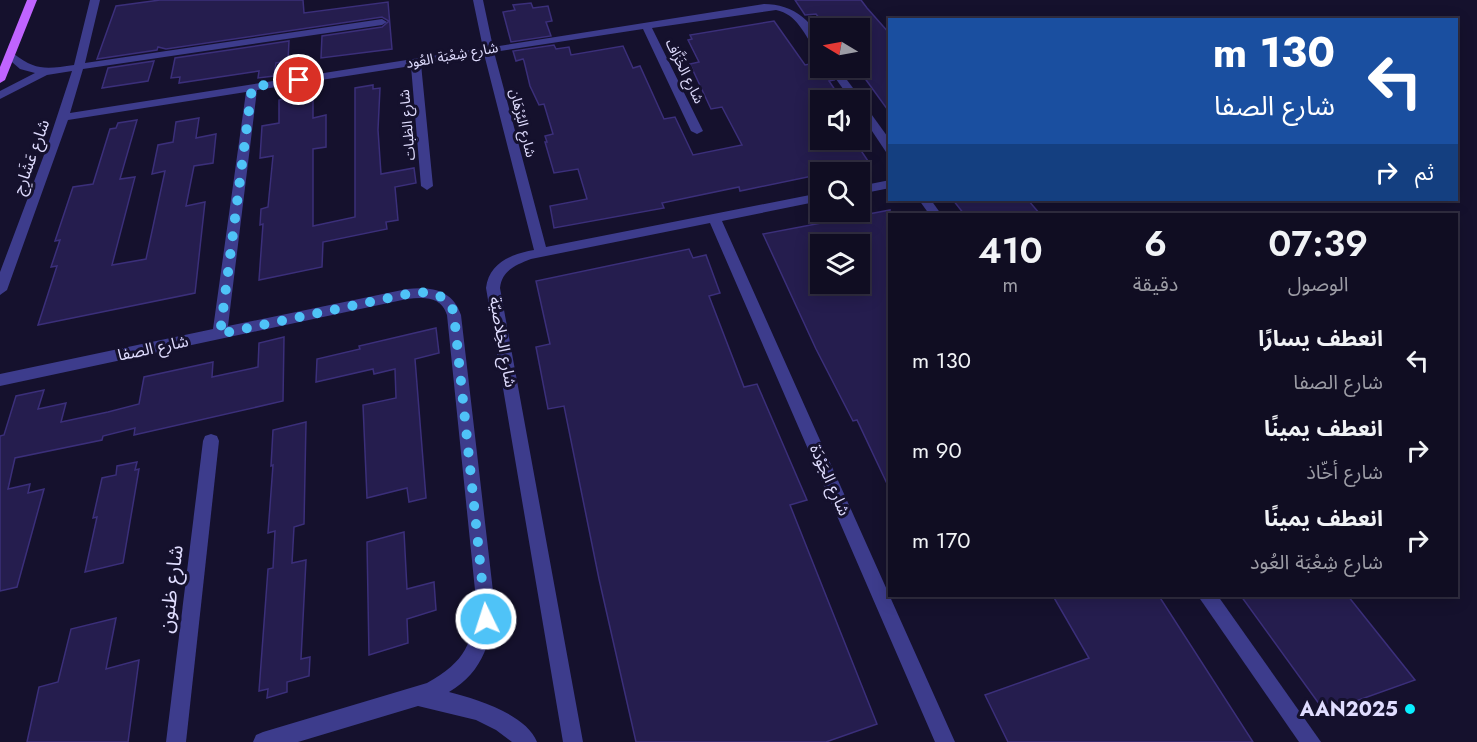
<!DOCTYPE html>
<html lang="ar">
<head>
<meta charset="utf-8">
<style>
  :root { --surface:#100d22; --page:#1e1b2f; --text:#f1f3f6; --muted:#9c9ca5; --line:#302d40 }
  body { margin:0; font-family:Jost,"Noto Sans Arabic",sans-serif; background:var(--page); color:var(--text); direction:rtl; height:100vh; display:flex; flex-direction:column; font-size:22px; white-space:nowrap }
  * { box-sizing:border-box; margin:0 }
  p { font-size:20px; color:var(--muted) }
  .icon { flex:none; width:33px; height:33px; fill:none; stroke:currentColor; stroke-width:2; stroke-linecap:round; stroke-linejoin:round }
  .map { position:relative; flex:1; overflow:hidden; direction:ltr }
  .sheet { position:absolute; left:888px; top:213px; width:570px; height:384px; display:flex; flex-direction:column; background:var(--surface); border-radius:0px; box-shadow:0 3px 15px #0003,0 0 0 2px var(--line); direction:rtl }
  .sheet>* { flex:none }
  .guide { position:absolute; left:888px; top:18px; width:570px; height:183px; border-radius:0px; box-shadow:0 3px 15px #0003,0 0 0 2px var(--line); direction:rtl; background:#1a4fa0; color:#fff; overflow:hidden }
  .needle { width:39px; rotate:280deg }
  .fabs { position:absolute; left:810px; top:18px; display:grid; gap:12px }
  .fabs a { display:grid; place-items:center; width:60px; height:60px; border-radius:0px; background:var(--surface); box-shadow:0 3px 15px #0003,0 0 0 2px var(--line); font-size:30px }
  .pin { position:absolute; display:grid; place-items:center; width:51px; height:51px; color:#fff; margin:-26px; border:3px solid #fff; border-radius:50%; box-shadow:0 2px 6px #0007 }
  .me { position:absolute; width:66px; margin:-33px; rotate:356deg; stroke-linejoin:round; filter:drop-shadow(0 0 4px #0008) }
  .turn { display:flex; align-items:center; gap:21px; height:126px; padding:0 24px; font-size:27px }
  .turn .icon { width:78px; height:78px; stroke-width:2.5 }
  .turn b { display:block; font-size:42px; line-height:51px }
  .then { display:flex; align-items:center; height:57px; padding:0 24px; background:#0003; gap:12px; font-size:22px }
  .eta { display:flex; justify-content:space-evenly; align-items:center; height:102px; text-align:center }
  .eta b { font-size:36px; font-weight:600; line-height:42px }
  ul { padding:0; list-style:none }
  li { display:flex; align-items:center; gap:18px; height:90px; padding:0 24px }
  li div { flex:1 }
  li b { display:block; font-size:22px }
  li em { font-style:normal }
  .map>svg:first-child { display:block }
</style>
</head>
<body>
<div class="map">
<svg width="1477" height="742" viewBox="0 0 1477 742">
  <rect width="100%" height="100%" fill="#15112d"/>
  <g fill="#251d4e" stroke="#3b2f7a" stroke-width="1.5" fill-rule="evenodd">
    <path d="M160 0H303L304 13 388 2 392 49 321 58 322 36 382 27 389 21 382 17 166 49 158 47 157 50 97 59 116 6Z"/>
    <path d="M795 0H861L867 8 890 34V113L861 73 862 76 848 78 840 68H860V28H827L816 14 805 15Z"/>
    <path d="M531 3 533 8 548 6 552 21 546 22 551 36 511 42 503 12 515 10 513 5Z"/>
    <path d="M774 21 805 65 815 63 818 68H826L834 80 829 81 842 100H820V140H854L870 164 740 191 739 187 662 203 664 208 554 228 550 206 587 199 578 169 554 173 545 142H547L545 136 553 134 544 104 539 105 530 86 524 61 523 59 516 61 513 51 554 45 556 49 569 47 571 55 623 46 633 68 640 66 664 119 675 117 693 155 742 145 722 107 711 109 690 64 699 62 688 40 692 39 690 35Z"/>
    <path d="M289 41 288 61 276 63 274 76 258 78 259 71 179 83 180 77 171 78 175 58Z"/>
    <path d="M154 61 148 81 102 88 108 68Z"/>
    <path d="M373 85V89L380 88 378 130 381 174 414 168 416 183 395 187 398 220 386 222 387 229 323 242 322 267 259 280 263 224 260 225 261 209 268 207 273 156 260 158 262 126 279 123V100L305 95V100L313 99V118L326 115V147L313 149V226L355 217V88Z"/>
    <path d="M199 118 196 138 216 134 213 163 194 166 186 206 205 202 195 293 38 325 57 266 51 267 60 240 55 241 73 187 93 184 110 129 116 128 118 123 137 120 120 179 135 177 112 265 146 259 165 171 152 174 158 145 173 142 176 122Z"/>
    <path d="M953 200H1028L1040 214H964Z"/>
    <path d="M890 210V490L857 420 853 421 816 349 763 234ZM820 244H860V262L868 277 860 279V284H837L820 287Z"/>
    <path d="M689 249 693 258 706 255 720 293 709 296 744 387 757 384 807 500 790 505 877 724 826 742H636L599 579 564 406 548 409 536 347 550 344 536 281Z"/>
    <path d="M436 328 439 353 415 359 426 498 409 502 407 488 367 498 363 405 396 398 395 369 374 374 373 369 316 382 317 359 360 349 359 346Z"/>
    <path d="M284 337 283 401 134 435 135 428 103 436 102 440 15 458 8 489 30 484 28 493 44 489 17 587 0 591V436L4 435 16 396 44 390 38 409 66 403 61 422 108 412 139 404 144 377 213 362 212 377 258 367 259 343Z"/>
    <path d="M306 422 304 524 294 527 292 563 306 560 301 659 310 657 309 676 287 682V692L267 698 268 689 259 691 268 569 273 568 275 531 268 533 273 465 271 466 273 430Z"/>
    <path d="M137 462 135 470 139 469 123 563 85 572 97 517 93 518 102 478 116 475 117 466Z"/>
    <path d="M404 532 407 589 434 582 436 610 407 619 408 643 369 655 367 542Z"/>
    <path d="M1053 596H1159L1253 742H1008L985 695 1089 658Z"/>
    <path d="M1241 596H1348L1415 680 1325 712Z"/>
    <path d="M116 618 106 669 139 660 128 742H27L39 687 58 682 71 629Z"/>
  </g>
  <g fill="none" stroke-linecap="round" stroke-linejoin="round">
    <g fill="#3d3c8c" fill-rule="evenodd">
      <path d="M90 0H100L85 63 382 19 387 22 382 25 83 69 70 113 483 48 473 0H483L493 47 764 4C792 4 820 22 820 53L816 52C805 35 797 14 776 10L652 28 703 131 697 134 691 131 643 29 494 52 546 247 820 193V201L722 221 955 742H935L710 223 531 259C516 265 502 270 500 288L583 742H563L486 288C489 263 511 254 534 250L484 54 421 64 433 186 427 190 421 186 411 66 257 90 228 326 407 289C431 286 453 290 461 315L494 600C493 638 484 672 449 692 476 699 526 714 537 742H512L496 730 476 720 418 706 298 742H253L256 735 263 732 427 683C466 661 473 644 476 600L447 315C441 296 424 297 407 299L0 386V374L213 329 246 92 68 120 7 290 0 295V272L47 147 72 71 47 75 0 99V91L35 73 20 69 5 56 14 54C36 71 47 69 74 65Z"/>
      <path d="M828 68H838L862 100 860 102 851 100Z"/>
      <path d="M860 103 864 104 890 140V152H886L860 113Z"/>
      <path d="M890 180V188L860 194V186Z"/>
      <path d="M919 200H931L941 214H929Z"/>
      <path d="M211 434 217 436 219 441 186 742H166L203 441 205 436Z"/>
      <path d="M1198 596H1218L1321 742H1299Z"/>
    </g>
    <path fill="#c064ff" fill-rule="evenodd" d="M27 0H37L5 80 0 83V67Z"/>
  </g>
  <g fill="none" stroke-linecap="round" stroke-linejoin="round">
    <path stroke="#4fc3f7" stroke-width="10" stroke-dasharray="0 18" d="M299 80 252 87 220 334 417 292C434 293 451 296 454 315L486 619"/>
  </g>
  <circle fill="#09efff" stroke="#15112d" stroke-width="2" cx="1410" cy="709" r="6"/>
  <g text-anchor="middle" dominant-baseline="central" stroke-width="6" stroke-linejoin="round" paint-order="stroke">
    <g font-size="14" fill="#e0ddff" stroke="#15112d">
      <text transform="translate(452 55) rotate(-10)">شارع شِعْبَة العُود</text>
      <text transform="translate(685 71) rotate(64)">شارع الخَزَّاف</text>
      <text transform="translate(523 123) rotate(76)">شارع البُرْهَان</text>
      <text transform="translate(407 125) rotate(-95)">شارع الظبات</text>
    </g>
    <g font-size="16" fill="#e0ddff" stroke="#15112d">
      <text transform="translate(31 157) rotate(-70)">شارع عَشَارِج</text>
      <text transform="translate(503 342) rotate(80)">شارع الخِلاصيّة</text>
      <text transform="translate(153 348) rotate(-12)">شارع الصفا</text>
      <text transform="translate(830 480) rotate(66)">شارع الجَوْدَة</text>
    </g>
    <g font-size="20" fill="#e0ddff" stroke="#15112d">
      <text transform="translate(171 589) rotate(-83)">شارع ظنون</text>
    </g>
    <g font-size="20" font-weight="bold" fill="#e0ddff" stroke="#15112d" text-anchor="end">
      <text x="1398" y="709">AAN2025</text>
    </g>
  </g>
</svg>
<div class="fabs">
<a><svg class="needle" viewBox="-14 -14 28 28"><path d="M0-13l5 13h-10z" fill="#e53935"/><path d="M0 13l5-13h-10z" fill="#9c9ca5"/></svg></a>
<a><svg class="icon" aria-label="sound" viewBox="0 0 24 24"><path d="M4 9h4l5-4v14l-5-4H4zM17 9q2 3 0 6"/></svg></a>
<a><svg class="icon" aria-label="search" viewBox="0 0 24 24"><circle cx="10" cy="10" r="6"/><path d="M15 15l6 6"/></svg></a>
<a><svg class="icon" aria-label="layers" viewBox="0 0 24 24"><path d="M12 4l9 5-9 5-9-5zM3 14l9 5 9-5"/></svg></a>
</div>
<div class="pin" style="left:299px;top:80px;background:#d93025"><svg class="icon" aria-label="arrive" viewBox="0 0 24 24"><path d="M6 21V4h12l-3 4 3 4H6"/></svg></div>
<svg class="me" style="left:486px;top:619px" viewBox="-20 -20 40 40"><circle r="17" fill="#4fc3f7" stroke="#fff" stroke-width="3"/><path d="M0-11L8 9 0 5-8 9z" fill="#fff"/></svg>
<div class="guide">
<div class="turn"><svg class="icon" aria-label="left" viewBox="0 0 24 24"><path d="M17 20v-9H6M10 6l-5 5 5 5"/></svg><div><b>130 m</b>شارع الصفا</div></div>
<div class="then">ثم<svg class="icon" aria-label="right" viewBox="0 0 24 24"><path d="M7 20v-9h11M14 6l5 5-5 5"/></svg></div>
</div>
<section class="sheet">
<div class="eta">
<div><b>07:39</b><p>الوصول</p></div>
<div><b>6</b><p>دقيقة</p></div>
<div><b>410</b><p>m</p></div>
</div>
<ul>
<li><svg class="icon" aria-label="left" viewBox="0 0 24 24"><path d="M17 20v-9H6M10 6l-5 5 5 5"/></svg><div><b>انعطف يسارًا</b><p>شارع الصفا</p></div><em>130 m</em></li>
<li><svg class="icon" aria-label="right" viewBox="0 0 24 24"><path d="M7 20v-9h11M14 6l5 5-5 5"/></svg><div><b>انعطف يمينًا</b><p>شارع أخّاذ</p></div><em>90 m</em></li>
<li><svg class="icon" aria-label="right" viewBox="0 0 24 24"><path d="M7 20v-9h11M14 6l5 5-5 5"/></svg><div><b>انعطف يمينًا</b><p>شارع شِعْبَة العُود</p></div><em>170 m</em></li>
</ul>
</section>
</div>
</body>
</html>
